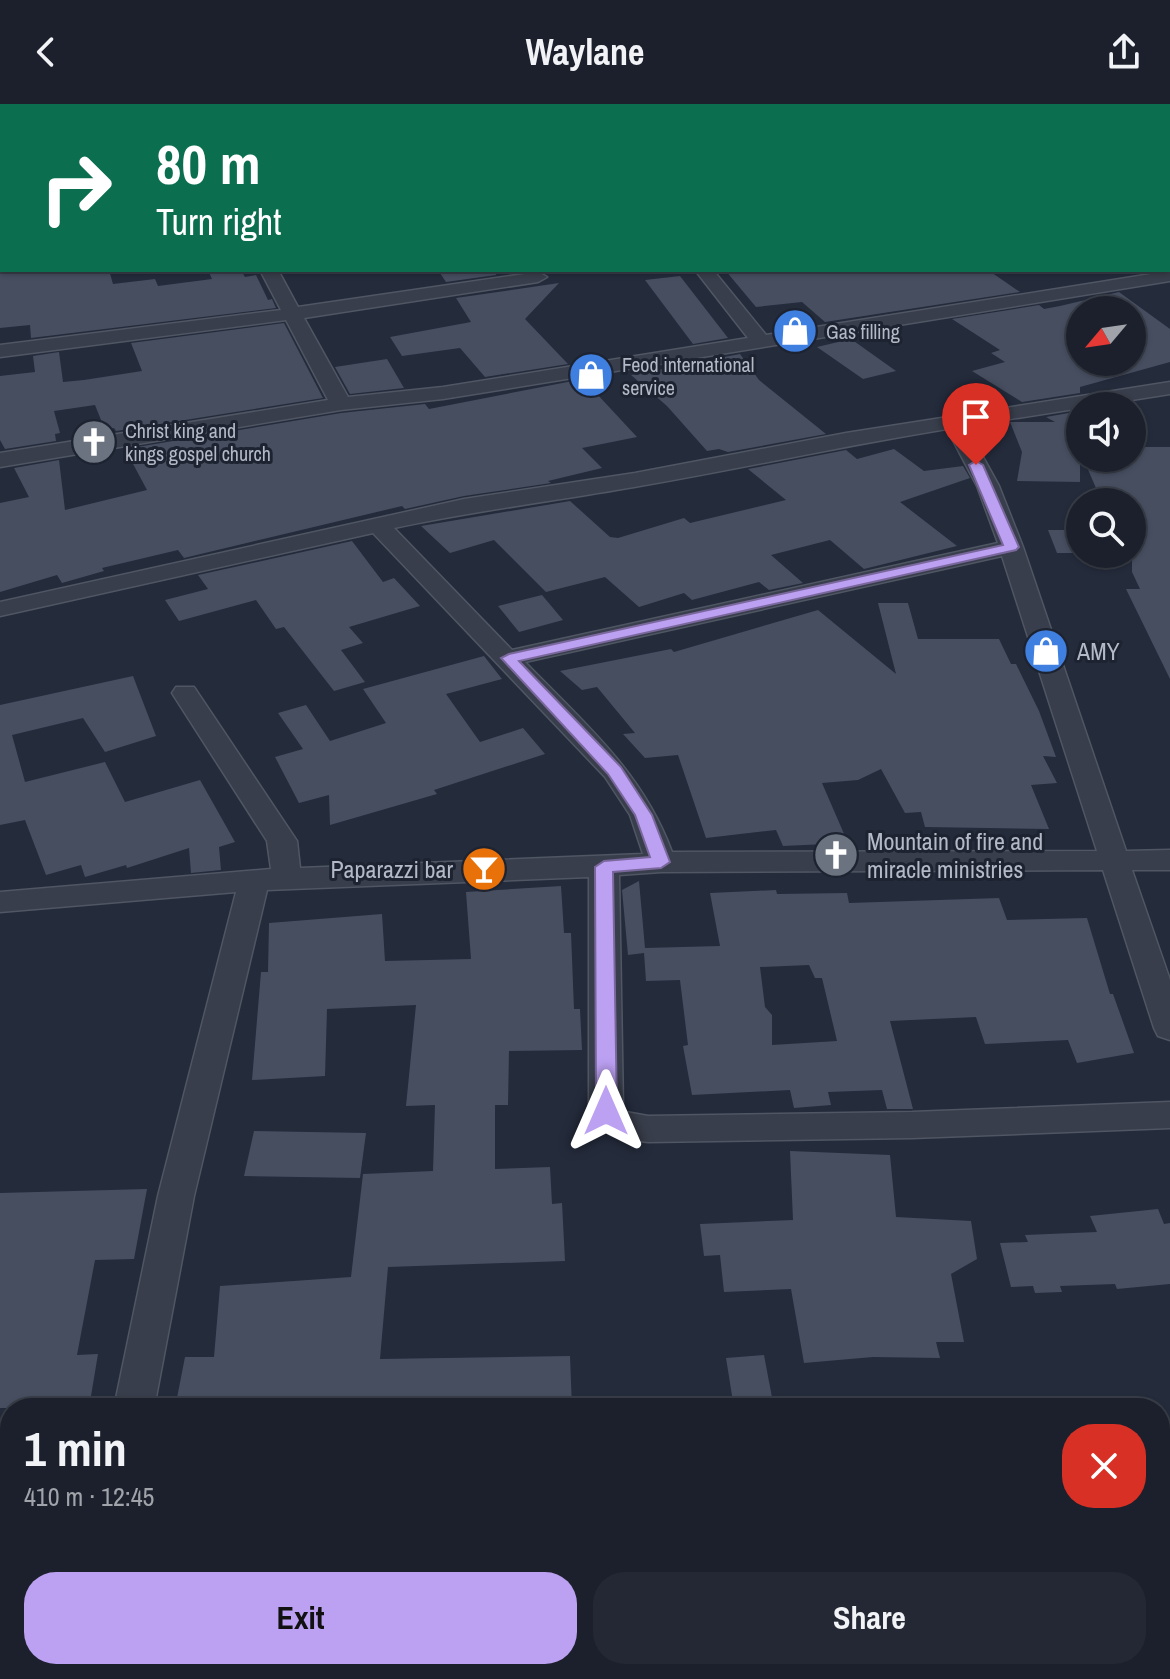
<!DOCTYPE html>
<html lang="en">
<head>
<meta charset="utf-8">
<style>
  :root { --surface:#1b202c; --page:#242834; --text:#f1f3f6; --muted:#a0a3a9; --line:#393e48; --accent:#bca0f2 }
  body { margin:0; font-family:"Archivo Narrow",sans-serif; background:var(--page); color:var(--text); height:100vh; display:flex; flex-direction:column; font-size:30px; white-space:nowrap }
  * { box-sizing:border-box; margin:0 }
  p { font-size:26px; color:var(--muted) }
  .icon { flex:none; width:44px; height:44px; fill:none; stroke:currentColor; stroke-width:2; stroke-linecap:round; stroke-linejoin:round }
  .map { position:relative; flex:1; overflow:hidden }
  .sheet { position:absolute; left:0px; top:1294px; width:1170px; height:282px; display:flex; flex-direction:column; background:var(--surface); border-radius:32px 32px 0 0; box-shadow:0 2px 6px #0004,0 0 0 2px var(--line) }
  .sheet>* { flex:none }
  .banner { position:absolute; left:0px; top:0px; width:1170px; height:168px; box-shadow:0 2px 6px #0004,0 0 0 2px var(--line); background:#0b6e4f; color:#fff; overflow:hidden }
  .needle { width:52px; rotate:241deg }
  .controls { position:absolute; left:1066px; top:192px; display:grid; gap:16px }
  .controls a { display:grid; place-items:center; width:80px; height:80px; border-radius:50%; background:var(--surface); box-shadow:0 2px 6px #0004,0 0 0 2px var(--line); font-size:40px }
  .pin { position:absolute; display:grid; place-items:center; width:68px; height:68px; color:#fff; margin:-82px -34px; border-radius:50% 50% 50% 0; rotate:-45deg; box-shadow:0 0 8px #0007 }
  .pin .icon { rotate:45deg }
  .me { position:absolute; width:88px; margin:-44px; rotate:0deg; stroke-linejoin:round; filter:drop-shadow(0 0 6px #0008) }
  .turn { display:flex; align-items:center; gap:28px; height:168px; padding:0 24px; font-size:36px }
  .turn .icon { width:104px; height:104px; stroke-width:2.5 }
  .turn b { display:block; font-size:56px; line-height:68px }
  .round { display:grid; place-items:center; flex:none; width:84px; height:84px; border-radius:32px; background:var(--page) }
  .head { display:flex; align-items:center; justify-content:space-between; height:136px; padding:0 24px }
  h1 { font-size:48px; font-weight:700; line-height:60px }
  .cta { display:flex; gap:16px; margin-top:auto; padding:16px 24px }
  .cta a { flex:1; height:92px; border-radius:32px; background:var(--accent); color:#111; font-size:32px; font-weight:700; line-height:92px; text-align:center }
  .cta a+a { background:var(--page); color:var(--text) }
  header { display:flex; justify-content:space-between; align-items:center; height:104px; padding:0 24px; background:var(--surface); font-size:36px; font-weight:700 }
  .map>svg:first-child { display:block }
</style>
</head>
<body>
<header><svg class="icon" aria-label="back" viewBox="0 0 24 24"><path d="M15 5l-7 7 7 7"/></svg>Waylane<svg class="icon" aria-label="share" viewBox="0 0 24 24"><path d="M12 15V3M7 8l5-5 5 5M5 13v7h14v-7"/></svg></header>
<div class="map">
<svg width="1170" height="1575" viewBox="0 0 1170 1575">
  <rect width="100%" height="100%" fill="#242b3b"/>
  <g fill="#464e60" fill-rule="evenodd">
    <path d="M32 166H109L113 180 155 175 158 182 212 175 208 166H241L245 173 256 171 268 196 272 195 276 204 31 234 30 221 0 224V170Z"/>
    <path d="M438 166H496V171L446 178Z"/>
    <path d="M725 166H988L1020 188 825 218 802 198 756 203Z"/>
    <path d="M680 172 728 234 693 240 645 176Z"/>
    <path d="M559 179 525 215 568 260 485 273 460 244 402 252 390 233 471 218 456 194Z"/>
    <path d="M1119 188 1170 225V258L1080 283V289L1022 298 972 267 1005 258 991 249 1000 246 952 215 1039 201 1044 205 1060 202ZM1080 206H1132V258H1080Z"/>
    <path d="M284 219 323 294 116 327 114 324 105 326 95 301 54 307 60 329 55 330 56 337 5 345 0 336V272L35 268 33 252 59 248 63 278 84 276 142 267 131 239Z"/>
    <path d="M851 235 896 267 863 275 817 243Z"/>
    <path d="M740 250 759 276 826 330 728 348 719 345 707 347 667 302 631 271Z"/>
    <path d="M387 255 404 284 350 290 335 263Z"/>
    <path d="M583 275 637 333 582 344 602 364 548 377 551 379 464 392 405 405 402 402 184 454 178 446 102 464 104 467 62 479 57 471 0 488V399L29 393 14 364 59 356 65 406 147 386 125 345 341 309 425 300 429 305Z"/>
    <path d="M1080 307V378L1017 377 1022 348 1010 318H1055L1046 313Z"/>
    <path d="M1132 343H1170V575L1126 485H1140L1132 468V398H1102L1083 354H1132Z"/>
    <path d="M894 345 924 367 963 362 970 374 900 398 957 442 864 465 830 436 771 451 803 479 769 486 759 478 692 496 684 489 639 503 605 473 546 488 494 436 450 449 421 422 570 397 610 433 618 434 684 414 690 419 786 396 748 365 846 346 857 355Z"/>
    <path d="M1048 426H1080V449H1057Z"/>
    <path d="M352 437 383 478 394 474 420 502 349 523 363 539 341 546 365 578 334 587 284 523 276 525 256 496 179 517 165 496 208 485 198 471Z"/>
    <path d="M542 491 563 516 519 528 498 502Z"/>
    <path d="M878 499H908L918 535H999L1011 560H1016L1039 607 1056 653 1043 652 1057 679 1031 681 1049 725 925 723 921 708 905 709 881 665 858 676 822 679 848 739 783 742 776 726 706 734 678 651 645 654 623 630 635 629 597 583 582 586 560 567 671 545 674 548 818 506 896 570Z"/>
    <path d="M484 552 502 575 446 590 480 638 523 624 545 650 434 686 437 690 330 721 329 691 299 699 275 653 303 645 278 609 306 601 330 637 386 619 363 585Z"/>
    <path d="M133 572 156 632 105 648 83 614 12 631 25 678 105 658 125 698 200 676 235 738 219 743 221 766 191 769 189 744 127 764 126 761 85 773 81 761 46 771 25 716 0 721V601Z"/>
    <path d="M639 777 645 844 720 842 710 789 776 786 777 790 847 789 849 799 999 794 1007 816 1087 814 1110 890H1113L1134 949 1077 959 1068 936 985 940 976 913 890 917 913 1005H887L882 986 828 988 831 1001 794 1004 790 986 692 991 683 942 688 941 680 876 646 877 644 849 628 851 622 786ZM809 861 815 874H822L837 937 772 941V911L765 903 760 863Z"/>
    <path d="M561 782 564 829H571L574 905H580L582 946 509 947 508 1001H495V1065L550 1063 552 1100 562 1099 565 1157 388 1163 380 1255 570 1252 572 1304H175L185 1253H214L220 1182 351 1173 363 1070 433 1067 435 1001 406 1002 416 901 327 905 325 972 252 976 261 868H268L269 819 382 810 385 857 471 855 466 788Z"/>
    <path d="M254 1027 366 1029 360 1074 244 1072Z"/>
    <path d="M790 1047 890 1051 896 1113 971 1117 977 1155 951 1170 964 1238H936L940 1254 873 1253 804 1259 791 1185 724 1188 720 1151 704 1152 700 1120 793 1116Z"/>
    <path d="M147 1085 134 1155 95 1156 77 1251 98 1250 89 1304H0V1089Z"/>
    <path d="M1158 1105 1164 1120 1170 1119V1180L1117 1185 1115 1180 1060 1182 1062 1188 1035 1189 1033 1182 1011 1183 1000 1139 1028 1138 1025 1131 1097 1128 1090 1112Z"/>
    <path d="M764 1251 774 1304H734L726 1254Z"/>
  </g>
  <g fill="none" stroke-linecap="round" stroke-linejoin="round">
    <g stroke="#505663" stroke-width="3">
      <g id="street">
        <rect x="31" y="0" width="14" height="2"/>
        <path d="M542 0H557L558 2H543Z"/>
        <path d="M2 79V92L0 93V80Z"/>
        <path d="M260 166H278L298 203 538 168 547 173 538 178 304 214 348 293 443 283 748 234 695 166H713L766 231 1170 167V177L443 295 341 306 0 363V349L328 296 286 216 0 253V241L281 206Z"/>
        <path d="M1170 278V290L966 322 999 382 1023 443 1126 747 1170 746V766H1132L1170 876V936L1158 932 1154 924 1103 766 661 768 619 771 623 1004 626 1008 648 1012 912 1008 1170 998V1024L912 1034 648 1038C618 1034 605 1036 589 1007V773L267 786 194 1092 154 1304H114L158 1092 236 788 0 808V788L271 765 267 737 172 589 176 583H194L297 737 300 764 643 750 630 711 605 673 373 429 0 512V498L464 395 635 369 846 329ZM947 325 977 382 998 439 512 546 394 424C474 407 554 397 634 383 739 365 842 342 947 325ZM1002 452 1097 747 672 748C642 667 584 619 525 558Z"/>
        <path d="M1160 1380 1170 1381V1419L1160 1418Z"/>
        <path d="M58 1566H102L100 1575H54Z"/>
        <path d="M624 1566H668L669 1575H623Z"/>
      </g>
    </g>
    <use href="#street" fill="#383e4b" fill-rule="evenodd"/>
  </g>
  <path fill="#bca0f2" stroke="#7a689d" stroke-width="2" d="M976 357 983 361 1019 443 1016 446 519 557 621 663 652 711 670 758 661 764 613 768 617 1007 614 1013H599L596 1007 595 763 604 757 650 753 635 711 608 670 501 554 509 550 1003 441 969 361Z"/>
  <defs>
    <g id="shop-disc" transform="scale(2.3)"><circle r="9.5" fill="#3f7fe0" stroke="#1d2330"/><path d="M-5-2.5h2.3a2.7 3.5 0 0 1 5.4 0H5L5.5 6h-11ZM-1.5-2.5h3a1.5 2.3 0 0 0-3 0Z" fill="#fff"/></g>
    <g id="church-disc" transform="scale(2.3)"><circle r="9.5" fill="#6b7280" stroke="#1d2330"/><path d="M-1.2-6h2.4v3.5h3.3v2.4h-3.3V6h-2.4V-.1h-3.3v-2.4h3.3Z" fill="#fff"/></g>
    <g id="bar-disc" transform="scale(2.3)"><circle r="9.5" fill="#e8710a" stroke="#1d2330"/><path d="M-6-5H6L.8 .8V4.5H3.5V6h-7V4.5H-.8V.8Z" fill="#fff"/></g>
  </defs>
  <g fill-rule="evenodd">
    <use href="#shop-disc" x="795" y="227"/>
    <use href="#shop-disc" x="591" y="271"/>
    <use href="#church-disc" x="94" y="338"/>
    <use href="#shop-disc" x="1046" y="547"/>
    <use href="#church-disc" x="836" y="751"/>
    <use href="#bar-disc" x="484" y="765"/>
  </g>
  <g text-anchor="middle" dominant-baseline="central" stroke-width="6" stroke-linejoin="round" paint-order="stroke">
    <g font-size="20" fill="#b4b9c7" stroke="#1d2330" text-anchor="start">
      <text x="826" y="227">Gas filling</text>
      <text x="622" y="260">Feod international<tspan x="622" dy="23">service</tspan></text>
      <text x="125" y="326">Christ king and<tspan x="125" dy="23">kings gospel church</tspan></text>
    </g>
    <g font-size="24" fill="#b4b9c7" stroke="#1d2330" text-anchor="start">
      <text x="1077" y="547">AMY</text>
      <text x="867" y="737">Mountain of fire and<tspan x="867" dy="28">miracle ministries</tspan></text>
      <text x="453" y="765" text-anchor="end">Paparazzi bar</text>
    </g>
  </g>
</svg>
<div class="controls">
<a><svg class="needle" viewBox="-14 -14 28 28"><path d="M0-13l5 13h-10z" fill="#e53935"/><path d="M0 13l5-13h-10z" fill="#a0a3a9"/></svg></a>
<a><svg class="icon" aria-label="sound" viewBox="0 0 24 24"><path d="M4 9h4l5-4v14l-5-4H4zM17 9q2 3 0 6"/></svg></a>
<a><svg class="icon" aria-label="search" viewBox="0 0 24 24"><circle cx="10" cy="10" r="6"/><path d="M15 15l6 6"/></svg></a>
</div>
<div class="pin" style="left:976px;top:361px;background:#d93025"><svg class="icon" aria-label="arrive" viewBox="0 0 24 24"><path d="M6 21V4h12l-3 4 3 4H6"/></svg></div>
<svg class="me" style="left:606px;top:1007px" viewBox="-20 -20 40 40"><path d="M0-17L14 15 0 8-14 15z" fill="#bca0f2" stroke="#fff" stroke-width="4"/></svg>
<div class="banner">
<div class="turn"><svg class="icon" aria-label="right" viewBox="0 0 24 24"><path d="M7 20v-9h11M14 6l5 5-5 5"/></svg><div><b>80 m</b>Turn right</div></div>
</div>
<section class="sheet">
<div class="head"><div><h1>1 min</h1><p>410 m · 12:45</p></div><a class="round" style="background:#d93025;color:#fff"><svg class="icon" aria-label="close" viewBox="0 0 24 24"><path d="M6 6l12 12M18 6L6 18"/></svg></a></div>
<div class="cta"><a>Exit</a><a>Share</a></div>
</section>
</div>
</body>
</html>
